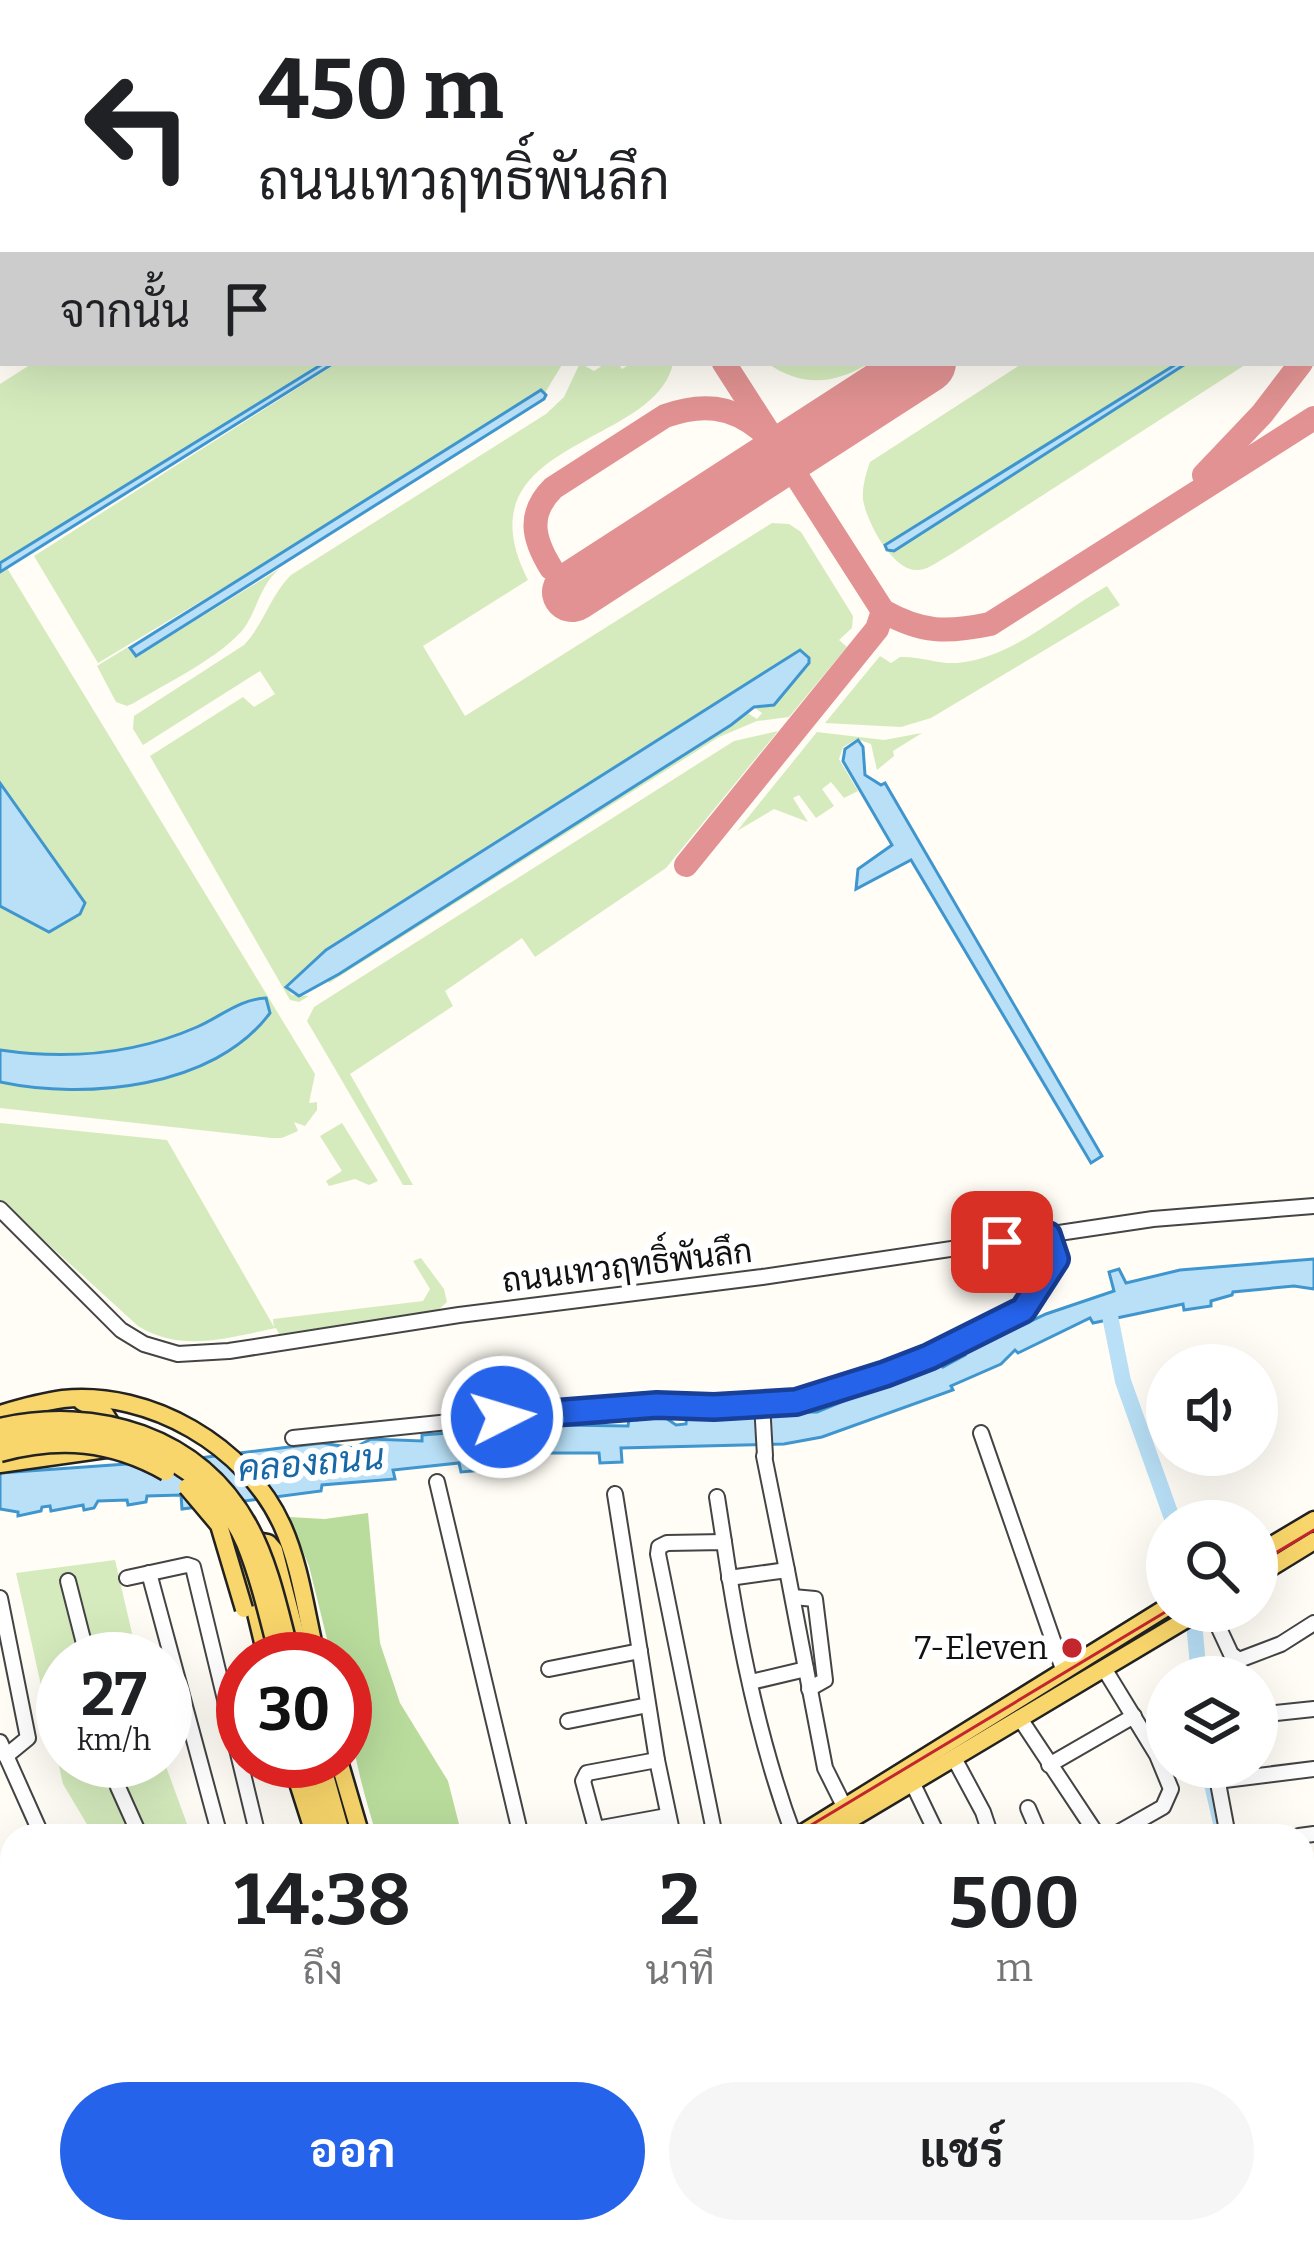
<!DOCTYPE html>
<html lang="th">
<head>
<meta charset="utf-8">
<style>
  :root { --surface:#fff; --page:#f6f6f6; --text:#202124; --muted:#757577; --accent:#2563eb }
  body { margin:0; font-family:Bitter,Sarabun,serif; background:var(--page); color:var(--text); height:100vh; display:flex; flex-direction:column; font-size:45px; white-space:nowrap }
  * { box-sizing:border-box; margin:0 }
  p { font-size:39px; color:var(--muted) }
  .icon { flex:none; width:66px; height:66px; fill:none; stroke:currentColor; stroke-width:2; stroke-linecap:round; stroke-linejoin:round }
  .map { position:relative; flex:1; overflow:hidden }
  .side { position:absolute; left:0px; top:1824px; width:1314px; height:420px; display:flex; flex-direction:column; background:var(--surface); border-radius:36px 36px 0 0; box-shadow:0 12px 48px #0002 }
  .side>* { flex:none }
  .hud { position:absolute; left:0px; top:0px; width:1314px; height:366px; box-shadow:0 12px 48px #0002; background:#fff; color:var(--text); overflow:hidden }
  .buttons { position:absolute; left:1146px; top:1344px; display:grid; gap:24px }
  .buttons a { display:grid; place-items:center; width:132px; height:132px; border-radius:50%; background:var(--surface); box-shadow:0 12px 48px #0002; font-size:60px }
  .speed { position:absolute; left:36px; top:1632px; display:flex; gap:24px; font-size:60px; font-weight:700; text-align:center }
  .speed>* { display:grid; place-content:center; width:156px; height:156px; border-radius:50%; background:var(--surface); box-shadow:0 12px 48px #0002; line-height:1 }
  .speed small { font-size:30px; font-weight:400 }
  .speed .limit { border:18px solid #d22; background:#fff; color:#111 }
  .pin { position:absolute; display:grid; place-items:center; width:102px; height:102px; color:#fff; margin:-51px; border-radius:24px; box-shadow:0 6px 18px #0006 }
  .me { position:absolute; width:132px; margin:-66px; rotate:85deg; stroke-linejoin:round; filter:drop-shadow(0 0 9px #0008) }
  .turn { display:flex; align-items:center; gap:42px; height:252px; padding:0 60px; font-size:54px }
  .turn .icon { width:156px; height:156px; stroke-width:2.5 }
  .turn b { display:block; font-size:84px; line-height:102px }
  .then { display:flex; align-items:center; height:114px; padding:0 60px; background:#0003; gap:24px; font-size:45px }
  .eta { display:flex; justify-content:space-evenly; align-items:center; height:204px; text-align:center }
  .eta b { font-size:72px; font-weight:700; line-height:84px }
  .primary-button { display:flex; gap:24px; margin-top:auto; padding:24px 60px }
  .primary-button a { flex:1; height:138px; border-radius:72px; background:var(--accent); color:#fff; font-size:48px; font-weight:700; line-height:138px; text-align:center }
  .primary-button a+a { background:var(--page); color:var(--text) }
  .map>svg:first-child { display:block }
</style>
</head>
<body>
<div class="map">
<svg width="1314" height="2244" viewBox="0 0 1314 2244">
  <rect width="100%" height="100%" fill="#fffdf5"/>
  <g fill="#d5ebbd">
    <path d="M912 0H1277L907 3Z"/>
    <path d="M33 363H321L0 563V384Z"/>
    <path d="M337 363H563L543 396 98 663 34 556Z"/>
    <path d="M580 363 594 371 606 363H618L622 369 632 363H673C656 448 456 439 528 580L423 646 465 716 772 523 789 524 801 532 853 616 852 628 839 640 847 647 789 717 757 721 719 737 329 983 328 981 732 725 746 712 757 719 762 713 755 708 775 705 810 663 809 656 800 649 326 948 285 986 292 995 309 996 299 1002 290 1000 150 756 243 697 254 707 275 694 260 671 143 745 133 729 134 716 244 645C264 624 270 596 291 575L546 414 564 397Z"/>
    <path d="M767 363H869C834 385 801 387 767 363Z"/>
    <path d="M1023 363H1248L953 553C943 558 930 569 919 570 893 573 866 521 863 499 862 487 866 473 870 462Z"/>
    <path d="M7 568 315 1074 309 1103 317 1102V1110L305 1126 294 1122 298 1131 282 1138H271L0 1108V572Z"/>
    <path d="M281 568C258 585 258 613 240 633 212 662 168 682 134 703L127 706 116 702 97 666 128 647 136 657Z"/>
    <path d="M1107 586 1120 605 931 718 901 727 825 723 880 656 891 663 900 657C920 656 937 664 957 663 1013 658 1059 613 1107 586Z"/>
    <path d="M778 731 666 868 535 957 522 938 445 991 453 1006 350 1074 413 1185H403L307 1021 314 1007 734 741Z"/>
    <path d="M817 732 884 740 922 733 893 751 894 756 877 770 871 744 857 739 843 747 839 759 858 791 844 798 831 782 822 789 834 806 816 818 799 795 793 798 808 822 774 809 737 831Z"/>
    <path d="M0 1123 167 1140 274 1327 273 1319 423 1301 430 1289 413 1261 421 1258 444 1289 447 1302 436 1312 279 1334 276 1328C228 1338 182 1353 138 1326L0 1200Z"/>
    <path d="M342 1123 378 1181 369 1185 355 1179 329 1186 326 1181 342 1171 320 1136Z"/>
    <path d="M115 1560 138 1659H63V1761H164L187 1824 165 1836H94L63 1784 16 1573Z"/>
  </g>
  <path fill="#b9dc9c" d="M368 1513 380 1643 400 1703 448 1781 462 1836H377C358 1777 345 1720 345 1659H332L309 1566 289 1517 325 1519Z"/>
  <g fill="#b9e0f7" stroke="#3f96cf" stroke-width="3">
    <path d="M324 363H334L0 572V563Z"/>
    <path d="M1178 363H1187L894 551 887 550 885 545Z"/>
    <path d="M541 390 546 395 544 399 136 656 130 648Z"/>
    <path d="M800 650 809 658V663L774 705 754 707 731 725 339 974 299 996 286 987 326 950Z"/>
    <path d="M858 740 863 747 865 775 881 785 885 783 1102 1156 1091 1163 911 860 856 889 858 869 892 845 843 761 845 749Z"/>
    <path d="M0 783 85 903 80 914 49 932 0 906Z"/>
    <path d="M266 998 270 1013C214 1089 84 1100 0 1082V1050C68 1060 133 1055 197 1027 220 1017 240 999 266 998Z"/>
    <path d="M1314 1259V1289L1294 1286 1233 1292 1232 1295 1211 1301V1306L1184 1310 1183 1304 1093 1323 1090 1318 1018 1353 1015 1350 1001 1364 951 1386 953 1390 822 1437 784 1444 621 1448 622 1462 600 1463 599 1453H543L510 1460 507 1456 485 1460 486 1470 461 1472 459 1463 393 1470 395 1479 322 1485 321 1491 182 1509 181 1495 147 1496 146 1502 128 1505 127 1500 98 1501 94 1508 84 1510 83 1505 51 1511 50 1506 42 1507 41 1511 18 1516V1512L0 1509V1473L183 1460 322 1443 354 1448 371 1439 422 1441V1435L559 1425 628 1426 629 1419 637 1420 644 1413 657 1412 676 1425 686 1424 687 1414 817 1412 907 1375V1370L939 1360 943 1367 965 1355 961 1345 985 1334 989 1341 1046 1314 1114 1291 1109 1272 1119 1269 1126 1283 1180 1270Z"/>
  </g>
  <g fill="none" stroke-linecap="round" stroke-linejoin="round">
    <g stroke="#b9e0f7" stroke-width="16">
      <path d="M1109 1311 1123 1381 1173 1521"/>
      <path d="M1193 1611 1199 1677"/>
      <path d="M1208 1767 1224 1836"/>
      <path d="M1288 2244 1295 2232"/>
    </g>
    <g stroke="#e29292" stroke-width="24">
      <path d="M496 0 498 3"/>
      <path d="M53 3 57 0"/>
      <path d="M0 36 3 34"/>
      <path d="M1311 348 1314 343"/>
      <path d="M724 363 883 611C922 633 947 633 990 624L1314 418"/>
      <path d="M1204 475 1262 414 1301 363"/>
      <path d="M551 568C533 539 527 514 553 488L665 416C701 403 731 405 761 430"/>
      <path d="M686 865 877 629 883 611"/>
    </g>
    <g stroke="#e29292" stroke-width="60">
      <path d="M506 3 511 0"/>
      <path d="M1311 120 1314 118"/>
      <path d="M0 323 3 321"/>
      <path d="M572 592 926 363"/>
    </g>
    <g stroke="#444" stroke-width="18">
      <g id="minor">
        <path d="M0 1209 121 1330 144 1344 178 1354 229 1351 459 1315 762 1277 1153 1219 1314 1206"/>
        <path d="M762 1403 765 1456"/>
        <path d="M981 1433 1064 1672"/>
        <path d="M293 1438 537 1413 796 1402 929 1357 1016 1314 1028 1303 1056 1259 1048 1235"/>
        <path d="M764 1456 787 1570"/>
        <path d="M437 1482 521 1836"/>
        <path d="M615 1494 657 1760 673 1836"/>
        <path d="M717 1497 724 1542"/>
        <path d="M149 1573 220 1836"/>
        <path d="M127 1578 187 1565 193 1567 258 1836"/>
        <path d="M729 1578 787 1570 825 1768 845 1808"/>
        <path d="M68 1581 88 1659"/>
        <path d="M793 1597 815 1599 825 1680 809 1689"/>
        <path d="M0 1598 28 1738 6 1756"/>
        <path d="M1211 1611 1231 1654 1239 1660 1281 1644 1314 1623"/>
        <path d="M549 1669 640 1651"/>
        <path d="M1105 1670 1157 1755 1171 1789 1163 1807 1112 1836"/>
        <path d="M751 1682 806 1669"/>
        <path d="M1257 1715 1314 1709"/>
        <path d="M1021 1720 1098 1836"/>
        <path d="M568 1721 648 1705"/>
        <path d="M0 1742 42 1836"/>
        <path d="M1150 1743 1167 1733"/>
        <path d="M954 1758 983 1812 991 1836"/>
        <path d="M657 1760 587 1773 583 1781 596 1829 667 1816"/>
        <path d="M112 1761 118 1787 140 1836"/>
        <path d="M1049 1765 1134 1716"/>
        <path d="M1215 1767 1228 1836"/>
        <path d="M1217 1781 1314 1769"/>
        <path d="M912 1782 938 1836"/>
        <path d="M1028 1808 1040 1836"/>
        <path d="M715 1836 658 1554 659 1547 667 1543 724 1542C738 1638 760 1745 794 1836"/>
        <path d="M1299 1836 1314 1834"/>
        <path d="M1302 1895 1314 1893"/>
        <path d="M0 1898 12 1923"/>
        <path d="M1302 1959 1314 1957"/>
        <path d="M0 1988 12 1982"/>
        <path d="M0 2059 12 2053"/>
        <path d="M0 2125 12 2120"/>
        <path d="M2 2197 12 2212"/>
        <path d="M24 2232 32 2244"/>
        <path d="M346 2232 352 2244"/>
        <path d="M579 2232 591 2244"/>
        <path d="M646 2232 658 2244"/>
        <path d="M660 2232 673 2244"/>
        <path d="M319 2244 329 2232"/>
        <path d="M720 2244 733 2232"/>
        <path d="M973 2244 975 2232"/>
        <path d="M1177 2244 1225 2242 1233 2232"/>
      </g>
    </g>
    <g stroke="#222" stroke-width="21">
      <g id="major">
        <path d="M0 1414C20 1408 42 1402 63 1399 150 1390 246 1446 282 1525 301 1567 306 1615 317 1659"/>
        <path d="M0 1464 106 1449 113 1427 105 1414 82 1402"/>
        <path d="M1257 1554 1314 1520"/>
        <path d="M1257 1576 1314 1541"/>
        <path d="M267 1659 243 1559 246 1547 257 1541 268 1543 274 1550 302 1659"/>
        <path d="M291 1761 315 1836"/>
        <path d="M308 1761 328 1836"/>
        <path d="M321 1761 342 1836"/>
        <path d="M339 1761 361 1836"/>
        <path d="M798 1836 1167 1607"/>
        <path d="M823 1836 1200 1611"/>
        <path d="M508 2232 518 2244"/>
        <path d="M524 2232 534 2244"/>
        <path d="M553 2232 563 2244"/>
        <path d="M105 2244 126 2232"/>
        <path d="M151 2244 170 2232"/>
      </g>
    </g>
    <use href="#minor" stroke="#fff" stroke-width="14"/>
    <use href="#major" stroke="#f9d66b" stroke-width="16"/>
    <g stroke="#c4262e" stroke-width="3">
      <path d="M1257 1564 1314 1530"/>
      <path d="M793 1836 1167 1611"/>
      <path d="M129 2244 149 2232"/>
    </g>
    <g stroke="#222" stroke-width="21" stroke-linecap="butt">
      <g id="major-bridge">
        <path d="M0 1427C96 1405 199 1435 249 1526 271 1566 280 1615 292 1659"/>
        <path d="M0 1440C92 1416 204 1449 245 1543 260 1580 269 1621 279 1659"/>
        <path d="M0 1453C60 1437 111 1441 166 1472"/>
        <path d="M187 1487 219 1525 244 1609"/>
      </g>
    </g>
    <use href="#major-bridge" stroke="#f9d66b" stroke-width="16"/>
  </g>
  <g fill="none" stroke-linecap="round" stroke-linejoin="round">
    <g stroke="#184099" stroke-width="30">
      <path id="route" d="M502 1417 657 1405 714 1407 796 1402 885 1374 929 1357 1023 1310 1056 1259 1048 1235 1002 1242"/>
    </g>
    <use href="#route" stroke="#2563eb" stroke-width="21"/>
  </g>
  <circle fill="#c4262e" stroke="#fff" stroke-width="4.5" cx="1072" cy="1648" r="12"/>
  <g text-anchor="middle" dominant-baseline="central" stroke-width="12" stroke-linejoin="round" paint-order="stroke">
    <g font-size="33" fill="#111" stroke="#fff">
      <text transform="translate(627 1266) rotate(-7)">ถนนเทวฤทธิ์พันลึก</text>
    </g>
    <g font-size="33" fill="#111" stroke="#fff" text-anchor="end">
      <text x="1048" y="1648">7-Eleven</text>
    </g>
    <g font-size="36" font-style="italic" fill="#1768a6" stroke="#fff">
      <text transform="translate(311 1463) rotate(-5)">คลองถนน</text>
    </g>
  </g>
</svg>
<div class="buttons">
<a><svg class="icon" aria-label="sound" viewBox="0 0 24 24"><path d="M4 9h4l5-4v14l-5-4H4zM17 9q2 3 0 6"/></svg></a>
<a><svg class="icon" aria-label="search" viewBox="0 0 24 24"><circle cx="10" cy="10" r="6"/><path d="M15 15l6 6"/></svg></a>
<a><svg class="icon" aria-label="layers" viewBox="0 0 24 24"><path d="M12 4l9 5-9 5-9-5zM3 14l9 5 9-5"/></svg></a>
</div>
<div class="speed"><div>27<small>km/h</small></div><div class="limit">30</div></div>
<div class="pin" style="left:1002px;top:1242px;background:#d93025"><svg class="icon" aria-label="arrive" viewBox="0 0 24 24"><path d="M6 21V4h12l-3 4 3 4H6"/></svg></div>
<svg class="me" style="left:502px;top:1417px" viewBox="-20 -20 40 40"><circle r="17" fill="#2563eb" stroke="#fff" stroke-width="3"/><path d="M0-11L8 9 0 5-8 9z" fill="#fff"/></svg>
<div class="hud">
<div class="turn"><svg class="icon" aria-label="left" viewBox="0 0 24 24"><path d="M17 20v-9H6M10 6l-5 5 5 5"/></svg><div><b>450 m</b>ถนนเทวฤทธิ์พันลึก</div></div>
<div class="then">จากนั้น<svg class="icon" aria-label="arrive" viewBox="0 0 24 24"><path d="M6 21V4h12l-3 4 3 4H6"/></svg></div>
</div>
<section class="side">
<div class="eta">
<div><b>14:38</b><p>ถึง</p></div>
<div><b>2</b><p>นาที</p></div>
<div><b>500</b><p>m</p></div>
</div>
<div class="primary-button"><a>ออก</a><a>แชร์</a></div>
</section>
</div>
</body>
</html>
